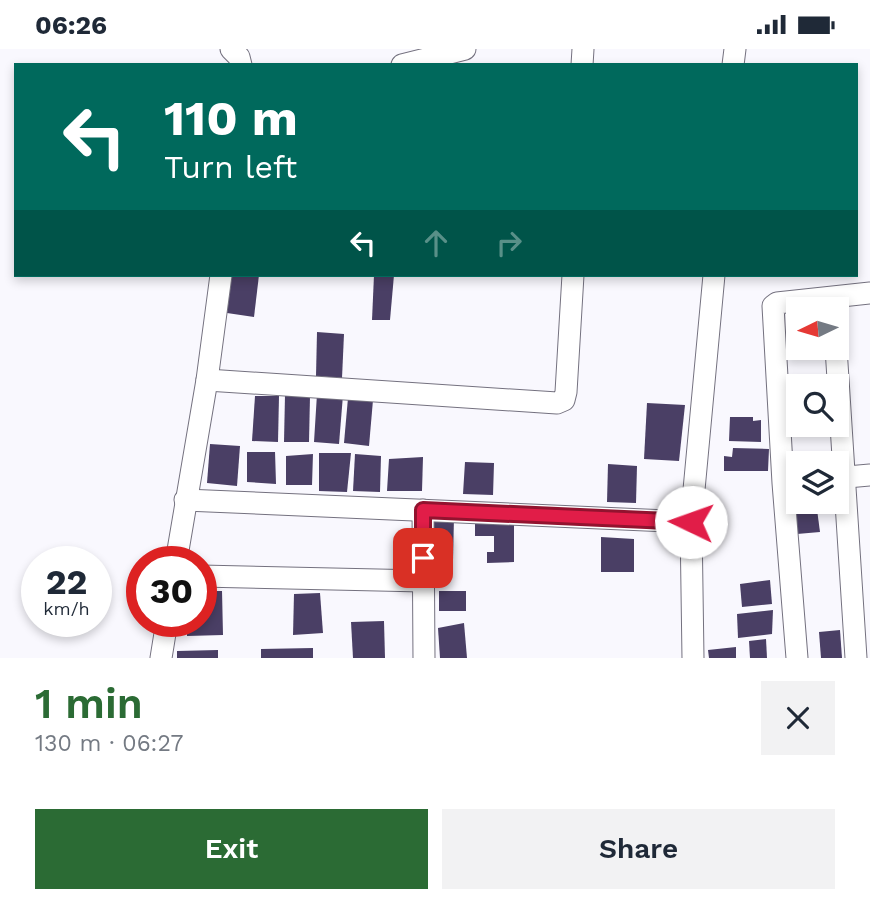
<!DOCTYPE html>
<html lang="en">
<head>
<meta charset="utf-8">
<style>
  :root { --surface:#fff; --page:#f2f2f3; --text:#1f2937; --muted:#747a83; --accent:#2b6b34 }
  body { margin:0; font-family:"Work Sans",sans-serif; background:var(--page); color:var(--text); height:100vh; display:flex; flex-direction:column; font-size:26px; white-space:nowrap }
  * { box-sizing:border-box; margin:0 }
  p { font-size:23px; color:var(--muted) }
  .icon { flex:none; width:38px; height:38px; fill:none; stroke:currentColor; stroke-width:2; stroke-linecap:round; stroke-linejoin:round }
  .map { position:relative; height:609px; overflow:hidden }
  .panel { display:flex; flex-direction:column; background:var(--surface); flex:1 }
  .panel>* { flex:none }
  .hud { position:absolute; left:14px; top:14px; width:844px; height:214px; border-radius:0px; box-shadow:0 4px 10px #0003; background:#00695c; color:#fff; overflow:hidden }
  .needle { width:46px; rotate:265deg }
  .controls { position:absolute; left:786px; top:248px; display:grid; gap:14px }
  .controls a { display:grid; place-items:center; width:63px; height:63px; border-radius:0px; background:var(--surface); box-shadow:0 4px 10px #0003; font-size:35px }
  .speed { position:absolute; left:21px; top:497px; display:flex; gap:14px; font-size:35px; font-weight:700; text-align:center }
  .speed>* { display:grid; place-content:center; width:91px; height:91px; border-radius:50%; background:var(--surface); box-shadow:0 4px 10px #0003; line-height:1 }
  .speed small { font-size:18px; font-weight:400 }
  .speed .limit { border:10px solid #d22; background:#fff; color:#111 }
  .pin { position:absolute; display:grid; place-items:center; width:60px; height:60px; color:#fff; margin:-30px; border-radius:14px; box-shadow:0 4px 10px #0006 }
  .me { position:absolute; width:77px; margin:-38px; rotate:273deg; stroke-linejoin:round; filter:drop-shadow(0 0 5px #0008) }
  .turn { display:flex; align-items:center; gap:24px; height:147px; padding:0 35px; font-size:32px }
  .turn .icon { width:91px; height:91px; stroke-width:2.5 }
  .turn b { display:block; font-size:49px; line-height:60px }
  .lanes { display:flex; align-items:center; height:66px; padding:0 35px; background:#0003; justify-content:center; gap:35px; direction:ltr }
  .lanes .off { opacity:.35 }
  .round { display:grid; place-items:center; flex:none; width:74px; height:74px; border-radius:0px; background:var(--page) }
  .headline { display:flex; align-items:center; justify-content:space-between; height:119px; padding:0 35px }
  h1 { font-size:42px; font-weight:600; line-height:52px; color:var(--accent) }
  .cta { display:flex; gap:14px; margin-top:auto; padding:14px 35px }
  .cta a { flex:1; height:80px; border-radius:0px; background:var(--accent); color:#fff; font-size:28px; font-weight:600; line-height:80px; text-align:center }
  .cta a+a { background:var(--page); color:var(--text) }
  .status { display:flex; justify-content:space-between; align-items:center; height:49px; padding:0 35px; background:var(--surface); direction:ltr }
  .status svg { height:19px; fill:currentColor }
  .map>svg:first-child { display:block }
</style>
</head>
<body>
<div class="status"><b>06:26</b><svg viewBox="0 0 49 12"><path d="M0 12V9h3v3zM5 12V6h3v6zM10 12V3h3v9zM15 12V0h3v12zM26 1h20v11H26zM47 4h2v5h-2z"/></svg></div>
<div class="map">
<svg width="870" height="609" viewBox="0 0 870 609">
  <rect width="100%" height="100%" fill="#f9f8fe"/>
  <g fill="#4a3f65">
    <path d="M232 226H259L254 268 227 264Z"/>
    <path d="M374 226H394L390 271H372Z"/>
    <path d="M317 283 344 285 342 329 316 327Z"/>
    <path d="M317 345 343 346 339 395 314 393Z"/>
    <path d="M285 346 310 347 309 393H284Z"/>
    <path d="M255 347H279L278 393 252 392Z"/>
    <path d="M348 349 373 351 369 397 344 394Z"/>
    <path d="M647 354 685 356 679 412 644 410Z"/>
    <path d="M730 368H753V372L761 371V393L729 392Z"/>
    <path d="M210 395 240 397 237 437 207 434Z"/>
    <path d="M733 399 769 400 768 422H724V407L732 408Z"/>
    <path d="M247 403H275L276 435 247 433Z"/>
    <path d="M319 404H351L347 443 319 442Z"/>
    <path d="M313 405 312 436H286V407Z"/>
    <path d="M355 405 381 407 380 443 353 442Z"/>
    <path d="M423 408 422 442H387L389 410Z"/>
    <path d="M465 413 494 414 493 446 463 445Z"/>
    <path d="M608 415 637 417 636 454 607 453Z"/>
    <path d="M796 453H816L820 483 797 485Z"/>
    <path d="M514 465V513L487 514V503H494V487H475V466Z"/>
    <path d="M429 468H454L453 511 428 510Z"/>
    <path d="M601 488 634 490V523H601Z"/>
    <path d="M770 531 772 555 742 558 740 535Z"/>
    <path d="M201 542H222L223 586 187 587V572H201Z"/>
    <rect x="439" y="542" width="27" height="20"/>
    <path d="M320 544 323 584 293 586 294 545Z"/>
    <path d="M773 561 772 585 738 589 737 565Z"/>
    <path d="M384 572 385 609H353L351 573Z"/>
    <path d="M464 574 467 609H440L438 579Z"/>
    <path d="M840 581 842 609H821L819 583Z"/>
    <path d="M766 590 767 609H750L749 592Z"/>
    <path d="M736 598V609H709L708 601Z"/>
    <path d="M313 599V609H261V600Z"/>
    <path d="M218 601V609H177V602Z"/>
  </g>
  <g fill="none" stroke-linecap="round" stroke-linejoin="round">
    <g stroke="#74717f" stroke-width="23">
      <g id="minor">
        <path d="M231 0 239 8 241 16"/>
        <path d="M402 16 465 0"/>
        <path d="M582 16 583 0"/>
        <path d="M733 16 735 0"/>
        <path d="M836 299 856 609"/>
        <path d="M207 331 557 354 564 351 566 343 573 226"/>
        <path d="M836 429 870 426"/>
        <path d="M185 451 691 473"/>
        <path d="M423 461 424 609"/>
        <path d="M176 513 207 331 221 226"/>
        <path d="M201 527 423 532"/>
        <path d="M161 609 167 572"/>
        <path d="M693 609 691 473 714 226"/>
        <path d="M797 609 783 434 773 257 777 254 870 244"/>
      </g>
    </g>
    <use href="#minor" stroke="#fff" stroke-width="21"/>
  </g>
  <g fill="none" stroke-linecap="round" stroke-linejoin="round">
    <g stroke="#92132f" stroke-width="18">
      <path id="route" d="M423 509V461L691 473"/>
    </g>
    <use href="#route" stroke="#e11d48" stroke-width="12"/>
  </g>
</svg>
<div class="controls">
<a><svg class="needle" viewBox="-14 -14 28 28"><path d="M0-13l5 13h-10z" fill="#e53935"/><path d="M0 13l5-13h-10z" fill="#747a83"/></svg></a>
<a><svg class="icon" aria-label="search" viewBox="0 0 24 24"><circle cx="10" cy="10" r="6"/><path d="M15 15l6 6"/></svg></a>
<a><svg class="icon" aria-label="layers" viewBox="0 0 24 24"><path d="M12 4l9 5-9 5-9-5zM3 14l9 5 9-5"/></svg></a>
</div>
<div class="speed"><div>22<small>km/h</small></div><div class="limit">30</div></div>
<div class="pin" style="left:423px;top:509px;background:#d93025"><svg class="icon" aria-label="arrive" viewBox="0 0 24 24"><path d="M6 21V4h12l-3 4 3 4H6"/></svg></div>
<svg class="me" style="left:691px;top:473px" viewBox="-20 -20 40 40"><circle r="19" fill="#fff"/><path d="M0-13L10 11 0 6-10 11z" fill="#e11d48"/></svg>
<div class="hud">
<div class="turn"><svg class="icon" aria-label="left" viewBox="0 0 24 24"><path d="M17 20v-9H6M10 6l-5 5 5 5"/></svg><div><b>110 m</b>Turn left</div></div>
<div class="lanes"><svg class="icon" aria-label="left" viewBox="0 0 24 24"><path d="M17 20v-9H6M10 6l-5 5 5 5"/></svg><svg class="icon off" aria-label="ahead" viewBox="0 0 24 24"><path d="M12 20V5M6 11l6-6 6 6"/></svg><svg class="icon off" aria-label="right" viewBox="0 0 24 24"><path d="M7 20v-9h11M14 6l5 5-5 5"/></svg></div>
</div>
</div>
<section class="panel">
<div class="headline"><div><h1>1 min</h1><p>130 m · 06:27</p></div><a class="round"><svg class="icon" aria-label="close" viewBox="0 0 24 24"><path d="M6 6l12 12M18 6L6 18"/></svg></a></div>
<div class="cta"><a>Exit</a><a>Share</a></div>
</section>
</body>
</html>
